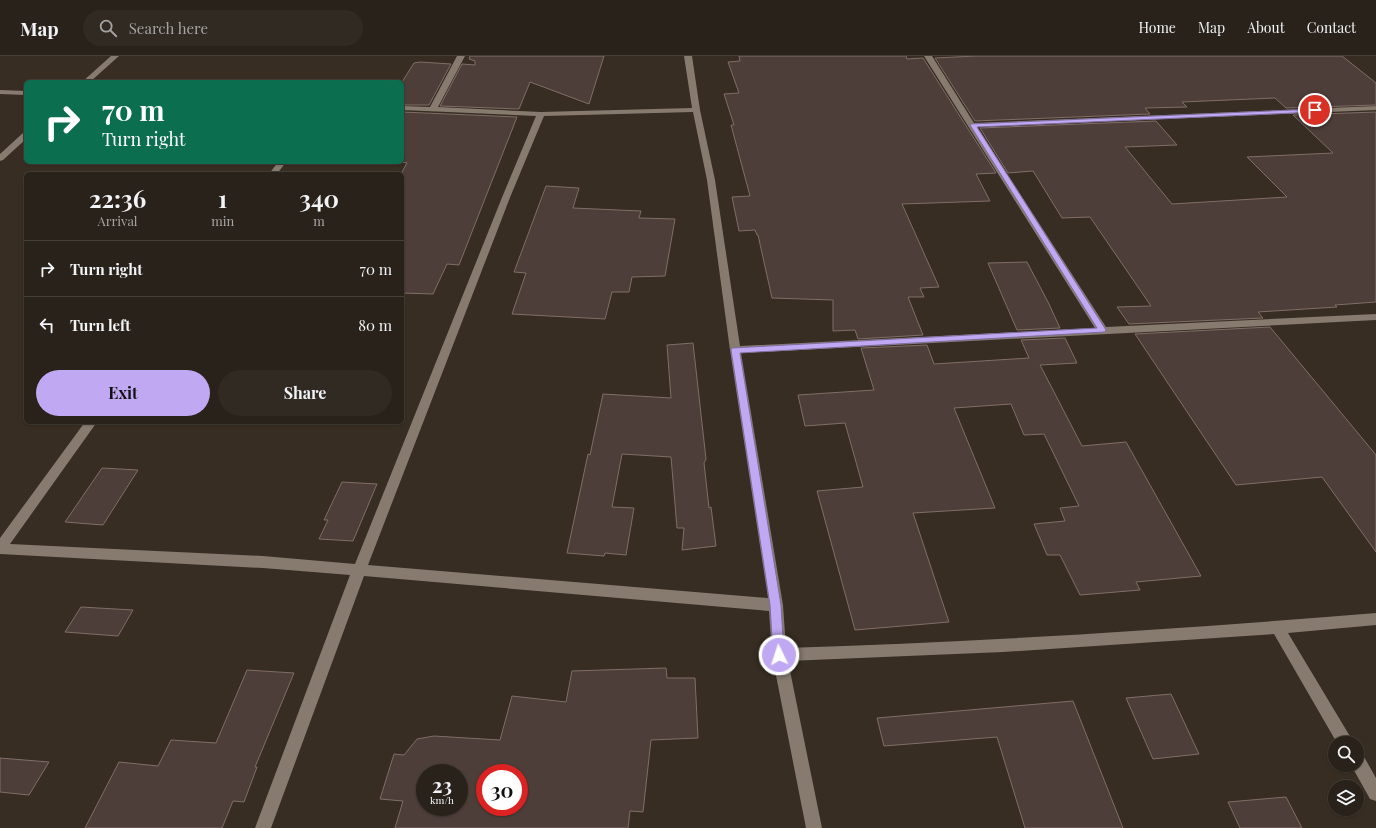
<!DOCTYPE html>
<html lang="en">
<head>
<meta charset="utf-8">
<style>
  :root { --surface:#29221a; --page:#312a23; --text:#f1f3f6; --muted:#a5a4a2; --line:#453f39; --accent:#c0a8f3 }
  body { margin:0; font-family:"Playfair Display",serif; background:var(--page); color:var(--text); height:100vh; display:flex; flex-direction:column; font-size:15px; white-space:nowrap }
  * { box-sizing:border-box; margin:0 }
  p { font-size:13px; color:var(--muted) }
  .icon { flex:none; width:22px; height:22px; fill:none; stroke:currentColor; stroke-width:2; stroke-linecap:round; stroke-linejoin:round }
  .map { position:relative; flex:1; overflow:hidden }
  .drawer { position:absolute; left:24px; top:116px; width:380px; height:252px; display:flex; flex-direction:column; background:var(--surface); border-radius:6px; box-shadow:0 1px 3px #0004,0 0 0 1px var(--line) }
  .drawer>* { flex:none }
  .top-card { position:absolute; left:24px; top:24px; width:380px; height:84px; border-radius:6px; box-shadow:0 1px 3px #0004,0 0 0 1px var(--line); background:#0b6e4f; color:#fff; overflow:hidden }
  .buttons { position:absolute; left:1328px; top:680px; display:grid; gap:8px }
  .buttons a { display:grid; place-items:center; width:36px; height:36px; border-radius:50%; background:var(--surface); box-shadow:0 1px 3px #0004,0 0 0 1px var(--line); font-size:20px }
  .speed { position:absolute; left:416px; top:708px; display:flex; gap:8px; font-size:20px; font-weight:700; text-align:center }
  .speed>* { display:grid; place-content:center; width:52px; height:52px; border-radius:50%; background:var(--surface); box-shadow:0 1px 3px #0004,0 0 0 1px var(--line); line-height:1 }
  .speed small { font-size:10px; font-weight:400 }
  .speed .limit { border:6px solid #d22; background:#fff; color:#111 }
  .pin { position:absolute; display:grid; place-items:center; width:34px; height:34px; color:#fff; margin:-17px; border:2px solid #fff; border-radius:50%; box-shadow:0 1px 4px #0007 }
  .me { position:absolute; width:44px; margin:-22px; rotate:356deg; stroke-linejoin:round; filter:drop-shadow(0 0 3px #0008) }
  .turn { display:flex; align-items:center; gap:14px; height:84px; padding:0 12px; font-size:18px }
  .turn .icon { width:52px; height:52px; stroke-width:2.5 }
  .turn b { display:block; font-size:28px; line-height:34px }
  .eta { display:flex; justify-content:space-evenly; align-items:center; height:68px; text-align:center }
  .eta b { font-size:24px; font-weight:700; line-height:28px }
  .action { display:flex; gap:8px; margin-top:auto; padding:8px 12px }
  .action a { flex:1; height:46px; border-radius:24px; background:var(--accent); color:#111; font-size:16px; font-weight:700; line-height:46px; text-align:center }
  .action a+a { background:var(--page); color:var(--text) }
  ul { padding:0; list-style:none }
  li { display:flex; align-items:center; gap:12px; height:56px; padding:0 12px; border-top:1px solid var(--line) }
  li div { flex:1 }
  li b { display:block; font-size:15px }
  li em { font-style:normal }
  header { display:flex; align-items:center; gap:24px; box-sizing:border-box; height:56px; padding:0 20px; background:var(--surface); border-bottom:1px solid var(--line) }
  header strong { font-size:19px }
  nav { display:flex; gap:22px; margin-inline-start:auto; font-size:14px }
  .search { width:280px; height:36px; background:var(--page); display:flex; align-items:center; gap:10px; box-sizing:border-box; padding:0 14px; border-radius:22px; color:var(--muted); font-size:15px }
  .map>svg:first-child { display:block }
</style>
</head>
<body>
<header>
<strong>Map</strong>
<div class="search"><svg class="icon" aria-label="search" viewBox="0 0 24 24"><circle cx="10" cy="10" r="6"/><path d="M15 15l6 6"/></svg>Search here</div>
<nav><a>Home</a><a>Map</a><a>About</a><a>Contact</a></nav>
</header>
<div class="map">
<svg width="1376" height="772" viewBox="0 0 1376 772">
  <rect width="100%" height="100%" fill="#372d22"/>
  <g fill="#4e3e39" stroke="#806e68" fill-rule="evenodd">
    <path d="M470 0H604L589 48 530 26 519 53 440 50 462 8 475 9V5L469 3Z"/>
    <path d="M739 0H906L907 3 923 2 996 117 976 118 990 145 902 148 939 231 920 232 924 241H908L923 279 858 283 855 274 833 275V244L772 242 758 179H757L755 174 739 175 732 141 750 140 731 69H734L724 38 739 37 728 6 740 5Z"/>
    <path d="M976 0H1342L1376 27V49L1286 52 1275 42 1182 46 1187 51 1145 52 1150 58 975 65 935 2Z"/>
    <path d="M420 6 451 8 429 49H402V26L414 7Z"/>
    <path d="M402 56 517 61 459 209 447 208 433 238 402 237V116L407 107 402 106Z"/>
    <path d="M1376 56V246L1335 249 1337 251 1258 256 1263 262 1129 268 1117 251 1151 250 1090 161 1062 162 1033 115 1008 117 980 72 1156 65 1177 89 1125 91 1172 148 1287 141 1247 101 1333 97 1293 59Z"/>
    <path d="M546 130 579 132 573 152 641 155 639 162 675 163 665 220 632 221 629 236H612L605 263 512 258 526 217 514 216Z"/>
    <path d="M1027 206 1049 248 1060 272 1017 274 988 207Z"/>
    <path d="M1270 271 1376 399V496L1322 421 1236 429 1135 278Z"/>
    <path d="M1065 282 1077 307 1040 309 1082 390 1126 386 1201 520 1136 526 1140 534 1080 539 1060 499H1047L1034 468 1065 465 1060 452 1079 450 1044 378 1024 379 1011 348 954 352 995 452 913 457 949 566 855 574 817 435 863 431 845 367 805 370 798 339 874 334 861 292 927 289 934 308 1029 302 1021 284Z"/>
    <path d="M693 287 706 403 704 407 709 452 711 451 716 490 682 494 684 472H677L671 401 622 398 612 451 634 452 626 499 605 497 604 500 567 497 588 398 590 399 603 338 671 342 667 289Z"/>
    <path d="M102 412 138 414 103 469 65 466Z"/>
    <path d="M342 426 377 428 353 485 319 483 328 464H324Z"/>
    <path d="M81 551 133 554 118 580 65 576Z"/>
    <path d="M666 612 667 622H695L698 682 651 684 643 756 630 755 628 772H395L403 745 380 743 394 698 404 699 417 683 434 680 500 684 512 640 566 646 572 615ZM425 717H459V751H425ZM485 717H519V751H485Z"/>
    <path d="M247 614 294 617 255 711H257L244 746 233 745 222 772H85L119 706 158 710 171 684 216 687Z"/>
    <path d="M1171 638 1199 698 1153 703 1126 642Z"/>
    <path d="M1073 645 1123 772H1025L997 681 884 690 877 662Z"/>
    <path d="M0 702 49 706 29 739 0 736Z"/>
    <path d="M1286 741 1302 772H1240L1228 746Z"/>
  </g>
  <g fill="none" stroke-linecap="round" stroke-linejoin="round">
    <g fill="#877b6f" fill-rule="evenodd">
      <path d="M111 0H119L90 26H82Z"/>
      <path d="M457 0H465L438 51 541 56 692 52 684 0H692L700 54 715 124 740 290 1095 272 924 0H932L974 67 1376 50V54L977 71 1106 271 1376 258V264L741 297 783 549 786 592C983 586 1179 573 1376 557V569L1288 577 1354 687H1337L1274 578 1003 596 788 605 822 772H806L772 599 769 555 364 520 271 772H255L350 519 263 512 0 498V482L85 366H97L10 488 263 500 355 508 503 139 536 60 402 54V50L430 51ZM693 56 707 124 730 294 768 542 368 509 511 139 544 60Z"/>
      <path d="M0 34 26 35V39L0 38Z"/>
      <path d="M23 77H26V83L3 104 0 105V98Z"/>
      <path d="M278 106H286L277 118H269Z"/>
      <path d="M1357 697 1363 699 1376 722V745L1370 743 1351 709H1357Z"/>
    </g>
  </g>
  <path fill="#c0a8f3" stroke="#7d6d9e" d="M1315 53 1318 54 1317 56 977 71 1106 274 1105 276 740 297 781 549 784 599 783 603 779 604 775 603 773 599 770 549 731 294 732 292 1097 272 970 69 971 68Z"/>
</svg>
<div class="buttons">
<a><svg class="icon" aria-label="search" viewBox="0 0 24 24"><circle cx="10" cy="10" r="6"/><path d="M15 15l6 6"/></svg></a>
<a><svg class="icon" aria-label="layers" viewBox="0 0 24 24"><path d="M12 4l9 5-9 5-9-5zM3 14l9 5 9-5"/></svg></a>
</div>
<div class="speed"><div>23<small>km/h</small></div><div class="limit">30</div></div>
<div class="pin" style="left:1315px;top:54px;background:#d93025"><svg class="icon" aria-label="arrive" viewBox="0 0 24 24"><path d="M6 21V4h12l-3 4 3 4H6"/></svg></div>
<svg class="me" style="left:779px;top:599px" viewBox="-20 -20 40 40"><circle r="17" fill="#c0a8f3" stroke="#fff" stroke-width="3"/><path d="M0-11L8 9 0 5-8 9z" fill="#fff"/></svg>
<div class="top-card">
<div class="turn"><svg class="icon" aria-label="right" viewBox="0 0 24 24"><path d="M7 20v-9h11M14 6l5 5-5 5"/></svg><div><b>70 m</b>Turn right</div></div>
</div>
<section class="drawer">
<div class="eta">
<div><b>22:36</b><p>Arrival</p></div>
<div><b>1</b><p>min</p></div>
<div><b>340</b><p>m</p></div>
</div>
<ul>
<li><svg class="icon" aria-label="right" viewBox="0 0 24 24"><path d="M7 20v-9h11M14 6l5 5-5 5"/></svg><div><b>Turn right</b></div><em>70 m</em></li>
<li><svg class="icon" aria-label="left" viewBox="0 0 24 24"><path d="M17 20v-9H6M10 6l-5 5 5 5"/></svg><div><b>Turn left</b></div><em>80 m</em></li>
</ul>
<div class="action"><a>Exit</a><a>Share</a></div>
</section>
</div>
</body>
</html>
